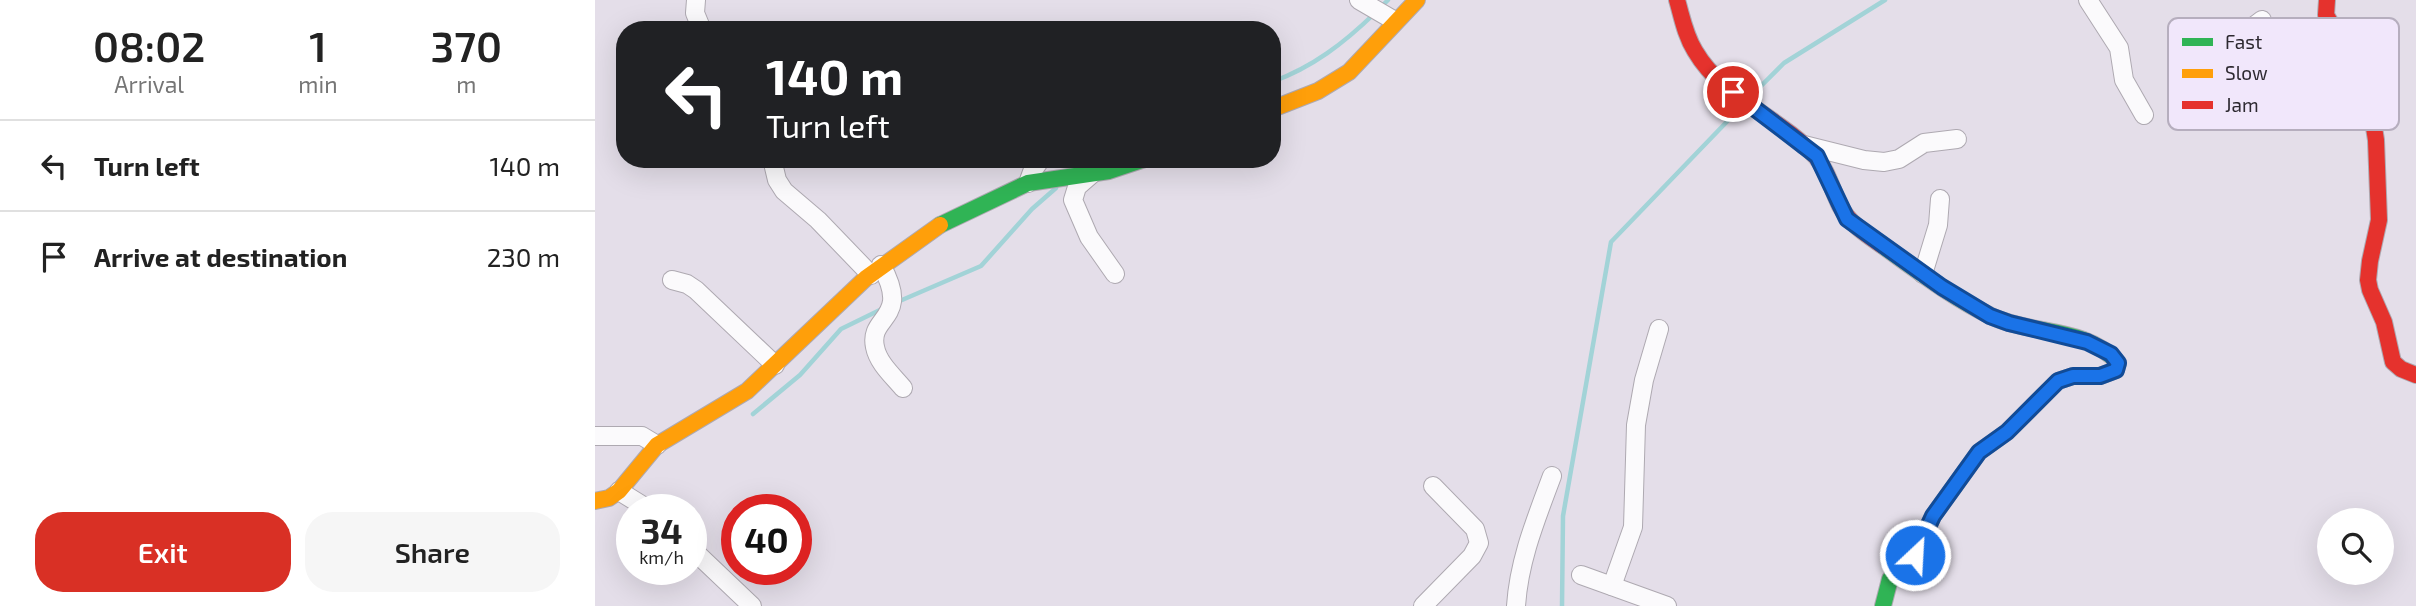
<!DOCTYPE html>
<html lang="en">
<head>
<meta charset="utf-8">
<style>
  :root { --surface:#fff; --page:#f6f6f6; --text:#222; --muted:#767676; --line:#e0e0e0; --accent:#d93025 }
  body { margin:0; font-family:"Exo 2",sans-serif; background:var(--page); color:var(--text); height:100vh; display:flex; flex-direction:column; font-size:26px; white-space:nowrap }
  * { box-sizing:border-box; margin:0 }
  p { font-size:23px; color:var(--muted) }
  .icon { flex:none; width:38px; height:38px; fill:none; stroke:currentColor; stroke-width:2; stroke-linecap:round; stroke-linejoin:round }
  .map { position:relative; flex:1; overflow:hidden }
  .sheet { display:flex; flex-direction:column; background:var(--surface); width:595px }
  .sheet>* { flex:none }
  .hud { position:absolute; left:21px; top:21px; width:665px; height:147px; border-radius:28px; box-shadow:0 7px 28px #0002; background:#202124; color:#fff; overflow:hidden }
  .fabs { position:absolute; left:1722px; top:508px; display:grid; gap:14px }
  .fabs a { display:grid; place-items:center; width:77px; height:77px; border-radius:50%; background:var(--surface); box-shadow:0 7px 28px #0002; font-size:35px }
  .speed { position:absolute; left:21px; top:494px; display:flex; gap:14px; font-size:35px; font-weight:700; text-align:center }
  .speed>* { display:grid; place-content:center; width:91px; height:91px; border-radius:50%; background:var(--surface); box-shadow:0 7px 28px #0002; line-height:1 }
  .speed small { font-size:18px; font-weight:400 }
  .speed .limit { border:10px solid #d22; background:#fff; color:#111 }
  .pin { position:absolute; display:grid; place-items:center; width:60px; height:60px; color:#fff; margin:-30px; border:4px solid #fff; border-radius:50%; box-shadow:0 2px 7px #0007 }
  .me { position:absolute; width:77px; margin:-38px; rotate:25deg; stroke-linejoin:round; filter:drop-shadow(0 0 5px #0008) }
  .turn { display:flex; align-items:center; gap:24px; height:147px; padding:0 35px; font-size:32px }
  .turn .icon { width:91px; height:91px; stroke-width:2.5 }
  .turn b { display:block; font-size:49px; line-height:60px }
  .eta { display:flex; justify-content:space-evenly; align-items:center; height:119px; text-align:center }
  .eta b { font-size:42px; font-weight:600; line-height:49px }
  .button { display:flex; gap:14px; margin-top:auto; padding:14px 35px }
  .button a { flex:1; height:80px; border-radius:28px; background:var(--accent); color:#fff; font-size:28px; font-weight:600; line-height:80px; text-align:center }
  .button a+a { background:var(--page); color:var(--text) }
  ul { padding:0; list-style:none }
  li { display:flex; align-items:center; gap:21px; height:91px; padding:0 35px; border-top:2px solid var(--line) }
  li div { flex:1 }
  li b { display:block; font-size:26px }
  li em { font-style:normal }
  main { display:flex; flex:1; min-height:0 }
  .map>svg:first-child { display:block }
</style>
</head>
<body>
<main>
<section class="sheet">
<div class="eta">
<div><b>08:02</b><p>Arrival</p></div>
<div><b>1</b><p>min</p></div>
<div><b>370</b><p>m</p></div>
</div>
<ul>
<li><svg class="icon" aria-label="left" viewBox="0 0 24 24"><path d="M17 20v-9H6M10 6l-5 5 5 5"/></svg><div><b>Turn left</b></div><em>140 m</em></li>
<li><svg class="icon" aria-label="arrive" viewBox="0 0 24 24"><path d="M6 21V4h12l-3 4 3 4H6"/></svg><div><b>Arrive at destination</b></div><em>230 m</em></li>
</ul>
<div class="button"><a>Exit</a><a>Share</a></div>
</section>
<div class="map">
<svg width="1821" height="606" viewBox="0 0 1821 606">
  <rect width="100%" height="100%" fill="#e4dee9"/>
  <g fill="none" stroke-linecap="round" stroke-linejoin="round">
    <g stroke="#a2d3d7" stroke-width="4.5">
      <path d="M786 7 793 0"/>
      <path d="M677 82C718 67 749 43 780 13"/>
      <path d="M1157 95 1189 63 1290 0"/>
      <path d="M300 303 386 266 437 209 461 188"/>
      <path d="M158 414 205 375 246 329 289 308"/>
      <path d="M967 606 968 516 1016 242 1146 107"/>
    </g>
    <g stroke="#aea9b1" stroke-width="20">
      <g id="street">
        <path d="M101 0 100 13 107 30"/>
        <path d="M764 0 800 21"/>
        <path d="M1493 0 1524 48 1529 80 1549 115"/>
        <path d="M1667 20 1655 29 1651 40 1656 53 1672 70"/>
        <path d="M1627 99 1736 27"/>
        <path d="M1209 145 1269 160 1289 162 1304 159 1329 143 1362 139"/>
        <path d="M177 159 182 180 189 191 223 220 276 275"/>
        <path d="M497 174 482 187 478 200 494 237 520 274"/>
        <path d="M433 183 437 172 446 159"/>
        <path d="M286 265C317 320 273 315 280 347 283 363 298 376 308 388"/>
        <path d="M1328 274 1343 225 1345 199"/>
        <path d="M77 280 92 284 101 290 180 365"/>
        <path d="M0 436H47L62 445"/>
        <path d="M24 491 53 509"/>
        <path d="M96 548 157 606"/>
        <path d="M986 575 1072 606"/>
        <path d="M1017 586 1038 527 1041 425 1049 380 1064 329"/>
        <path d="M828 606 877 556 884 543 880 529 838 486"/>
        <path d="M921 606C924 560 941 519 957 476"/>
      </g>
    </g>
    <g stroke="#aea9b1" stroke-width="18">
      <g id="fast">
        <path d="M345 225 433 183 514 171 550 159"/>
        <path d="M1288 246C1323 271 1358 298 1398 317 1437 335 1493 327 1523 363L1521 370 1505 376H1478L1463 381 1412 432 1384 452 1338 516 1320 555 1295 579 1288 606"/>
      </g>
    </g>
    <g stroke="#aea9b1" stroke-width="18">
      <g id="slow">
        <path d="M677 109 723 91 754 72 822 0"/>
        <path d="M0 501 14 498 24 491 62 445 152 391 271 278 345 225"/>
      </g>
    </g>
    <g stroke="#aea9b1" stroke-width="18">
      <g id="jam">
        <path d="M1082 0C1087 17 1090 35 1100 51 1128 99 1185 117 1221 157 1233 171 1237 190 1245 206 1255 224 1271 234 1288 246"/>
        <path d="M1732 0 1731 15 1761 67 1777 115 1781 140 1784 220 1775 261 1773 280 1775 290 1789 322 1798 362 1806 369 1821 375"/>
      </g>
    </g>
    <use href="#street" stroke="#fbfafc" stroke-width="18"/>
    <use href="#fast" stroke="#30b455" stroke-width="16"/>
    <use href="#slow" stroke="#ff9f0a" stroke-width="16"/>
    <use href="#jam" stroke="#e5322d" stroke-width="16"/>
  </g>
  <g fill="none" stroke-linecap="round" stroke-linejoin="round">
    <g stroke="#114b97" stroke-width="18">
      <path id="route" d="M1138 92 1222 156 1252 219 1347 287 1395 316 1414 323 1492 342 1516 354 1523 363 1521 370 1505 376H1478L1463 381 1412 432 1384 452 1338 516 1320 555"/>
    </g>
    <use href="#route" stroke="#1a73e8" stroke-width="12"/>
  </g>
  <rect x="1573" y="18" width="231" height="112" rx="10" fill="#f1e7fb" stroke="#b6aebe" stroke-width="2"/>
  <rect x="1587" y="38" width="31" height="8" fill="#30b455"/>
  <rect x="1587" y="69" width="31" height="9" fill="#ff9f0a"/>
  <rect x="1587" y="101" width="31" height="8" fill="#e5322d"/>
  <g font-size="19" fill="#2d2930">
    <text x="1630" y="49">Fast</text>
    <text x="1630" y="80">Slow</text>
    <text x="1630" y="112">Jam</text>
  </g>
</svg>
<div class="fabs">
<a><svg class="icon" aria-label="search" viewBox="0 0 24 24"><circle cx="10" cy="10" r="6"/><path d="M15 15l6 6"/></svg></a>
</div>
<div class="speed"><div>34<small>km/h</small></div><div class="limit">40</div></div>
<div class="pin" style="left:1138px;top:92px;background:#d93025"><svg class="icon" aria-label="arrive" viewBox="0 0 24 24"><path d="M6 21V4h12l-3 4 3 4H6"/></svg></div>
<svg class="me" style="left:1320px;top:555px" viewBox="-20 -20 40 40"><circle r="17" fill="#1a73e8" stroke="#fff" stroke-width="3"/><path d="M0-11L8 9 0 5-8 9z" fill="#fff"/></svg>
<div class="hud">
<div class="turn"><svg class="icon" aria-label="left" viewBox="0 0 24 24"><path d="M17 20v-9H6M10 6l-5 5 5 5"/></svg><div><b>140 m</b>Turn left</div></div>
</div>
</div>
</main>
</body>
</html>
